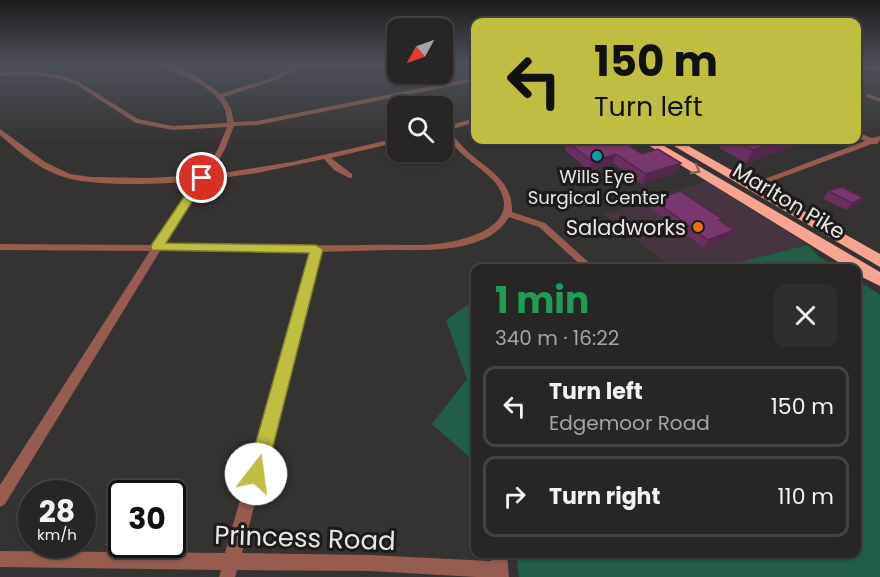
<!DOCTYPE html>
<html lang="en">
<head>
<meta charset="utf-8">
<style>
  :root { --surface:#282625; --page:#302e2d; --text:#f1f3f6; --muted:#a5a5a7; --line:#444342 }
  body { margin:0; font-family:Poppins,sans-serif; background:var(--page); color:var(--text); height:100vh; display:flex; flex-direction:column; font-size:22px; white-space:nowrap }
  * { box-sizing:border-box; margin:0 }
  p { font-size:20px; color:var(--muted) }
  .icon { flex:none; width:33px; height:33px; fill:none; stroke:currentColor; stroke-width:2; stroke-linecap:round; stroke-linejoin:round }
  .map { position:relative; flex:1; overflow:hidden }
  .drawer { position:absolute; left:471px; top:264px; width:390px; height:294px; display:flex; flex-direction:column; background:var(--surface); border-radius:12px; box-shadow:0 2px 4px #0004,0 0 0 2px var(--line) }
  .drawer>* { flex:none }
  .guide { position:absolute; left:471px; top:18px; width:390px; height:126px; border-radius:12px; box-shadow:0 2px 4px #0004,0 0 0 2px var(--line); background:#bfbe41; color:#111; overflow:hidden }
  .needle { width:39px; rotate:230deg }
  .buttons { position:absolute; left:387px; top:18px; display:grid; gap:12px }
  .buttons a { display:grid; place-items:center; width:66px; height:66px; border-radius:12px; background:var(--surface); box-shadow:0 2px 4px #0004,0 0 0 2px var(--line); font-size:30px }
  .speed { position:absolute; left:18px; top:480px; display:flex; gap:12px; font-size:30px; font-weight:700; text-align:center }
  .speed>* { display:grid; place-content:center; width:78px; height:78px; border-radius:50%; background:var(--surface); box-shadow:0 2px 4px #0004,0 0 0 2px var(--line); line-height:1 }
  .speed small { font-size:15px; font-weight:400 }
  .speed .limit { border:3px solid #111; border-radius:9px; background:#fff; color:#111 }
  .pin { position:absolute; display:grid; place-items:center; width:51px; height:51px; color:#fff; margin:-26px; border:3px solid #fff; border-radius:50%; box-shadow:0 2px 6px #0007 }
  .me { position:absolute; width:66px; margin:-33px; rotate:15deg; stroke-linejoin:round; filter:drop-shadow(0 0 4px #0008) }
  .turn { display:flex; align-items:center; gap:21px; height:126px; padding:0 24px; font-size:27px }
  .turn .icon { width:78px; height:78px; stroke-width:2.5 }
  .turn b { display:block; font-size:42px; line-height:51px }
  .round { display:grid; place-items:center; flex:none; width:63px; height:63px; border-radius:12px; background:var(--page) }
  .summary { display:flex; align-items:center; justify-content:space-between; height:102px; padding:0 24px }
  h1 { font-size:36px; font-weight:700; line-height:45px; color:#1e9e55 }
  ul { padding:0; list-style:none }
  li { display:flex; align-items:center; gap:18px; height:81px; margin:0 12px 9px; padding:0 12px; border:3px solid var(--line); border-radius:12px }
  li div { flex:1 }
  li b { display:block; font-size:22px }
  li em { font-style:normal }
  .map>svg:first-child { display:block }
</style>
</head>
<body>
<div class="map">
<svg width="880" height="577" viewBox="0 0 880 577">
  <rect width="100%" height="100%" fill="#353331"/>
  <path fill="#463540" d="M707 181 796 237 808 245 715 268H673L604 214Z"/>
  <g fill="#215e46">
    <path d="M808 245 818 256 838 268H715Z"/>
    <path d="M857 280 880 295V577H519L516 554H856Z"/>
    <path d="M475 300V462L432 424 467 379 446 320Z"/>
  </g>
  <g fill="none" stroke-linecap="round" stroke-linejoin="round">
    <g fill="#955c4f" fill-rule="evenodd">
      <path d="M161 64C178 64 208 82 220 94L275 77 293 66 286 64H382L379 66 336 69 300 66 279 79 224 97 231 109 234 122 257 121 476 77V81L257 125 234 126 225 149 210 175 292 162 398 138V142L331 158 352 174V178H349L334 170 324 159 257 173 206 180 164 245C232 245 300 246 368 245 393 244 427 247 450 242 470 238 505 228 504 203 502 179 475 167 460 152 454 146 448 139 442 132V127L476 118V122L449 130C455 138 461 145 468 152 489 170 513 181 512 212L545 223 595 268H584L539 227 509 217C488 254 426 250 389 250 366 251 343 251 320 252L242 553 370 555 491 561V554H507L509 577H476L370 571 237 570 235 577H219L221 570 0 567V551L225 553 310 252 160 251 5 504 0 507V485L150 251 0 250V244L154 245 198 181C162 184 90 188 58 175 36 167 17 150 0 135V129L45 162 70 174 91 177 150 178 201 175 218 149 227 127 173 130 136 123 75 84 61 79 32 75 0 76V72L32 71 64 76 79 82 138 119 173 126 227 123C228 88 184 80 161 64Z"/>
      <path d="M856 64 880 67V71L856 68Z"/>
      <path d="M868 94 880 98V102L866 97V95Z"/>
      <path d="M856 132 872 138 880 136V140L877 144H872L753 188H747L746 186 865 141 856 137Z"/>
    </g>
    <g fill="#f8a490" fill-rule="evenodd">
      <path d="M640 140H654L880 272V286L856 274V268H848Z"/>
      <path d="M664 140H678L880 254V267Z"/>
    </g>
  </g>
  <g fill="#67305f">
    <path d="M723 140H799L795 146 746 163 719 148Z"/>
    <path d="M566 141 642 154 681 163 677 172 642 184 613 163 589 171 565 150Z"/>
    <path d="M828 191 858 205 846 210 823 199Z"/>
    <path d="M654 200 722 219 720 221 729 238 704 248 651 208Z"/>
  </g>
  <g fill="#54274d">
    <path d="M783 140H799L795 146 746 163 753 150Z"/>
    <path d="M616 154 613 163 589 171 592 161Z"/>
    <path d="M681 163 677 172 642 184 646 174Z"/>
    <path d="M863 198 858 205 846 210 852 203Z"/>
    <path d="M734 230 729 238 704 248 708 240Z"/>
  </g>
  <g fill="#78386e" stroke="#54274d" stroke-width="1.5">
    <path d="M572 140H620L642 154 658 149 681 163 646 174 616 154 592 161 566 141Z"/>
    <path d="M733 140H783L753 150Z"/>
    <path d="M842 187 863 198 852 203 828 191Z"/>
    <path d="M680 191 722 219 719 220 734 230 708 240 654 200Z"/>
  </g>
  <defs><path id="oneway-chevron" d="M-2-3.5L2.5 0L-2 3.5" fill="none" stroke-width="1.6" stroke-linecap="round" stroke-linejoin="round" transform="scale(1.5)"/></defs>
  <use stroke="#8a6055" href="#oneway-chevron" transform="translate(696 170) rotate(31)"/>
  <linearGradient id="sky" x2="0" y2="1"><stop stop-color="#1d1c1b"/><stop offset="0.44" stop-color="#4b505a"/><stop offset="1" stop-color="#4b505a" stop-opacity="0"/></linearGradient>
  <rect width="880" height="145" fill="url(#sky)"/>
  <path fill="#bfbe41" stroke="#7c7c2a" stroke-width="1.5" d="M202 175 207 178 166 243 316 245 323 249 266 474 263 480 256 483 249 480 247 474 309 253 152 250 151 247 152 244 198 176Z"/>
  <circle fill="#0f9aa8" stroke="#1c1b1a" stroke-width="2" cx="597" cy="156" r="6"/>
  <circle fill="#e8710a" stroke="#1c1b1a" stroke-width="2" cx="698" cy="227" r="6"/>
  <g text-anchor="middle" dominant-baseline="central" stroke-width="6" stroke-linejoin="round" paint-order="stroke">
    <g font-size="18" fill="#e8e7e5" stroke="#1c1b1a">
      <text x="597" y="176">Wills Eye<tspan x="597" dy="21">Surgical Center</tspan></text>
    </g>
    <g font-size="21" fill="#e8e7e5" stroke="#1c1b1a">
      <text transform="translate(789 201) rotate(31)">Marlton Pike</text>
    </g>
    <g font-size="21" fill="#e8e7e5" stroke="#1c1b1a" text-anchor="end">
      <text x="686" y="227">Saladworks</text>
    </g>
    <g font-size="26" fill="#e8e7e5" stroke="#1c1b1a">
      <text transform="translate(305 538) rotate(2)">Princess Road</text>
    </g>
  </g>
</svg>
<div class="buttons">
<a><svg class="needle" viewBox="-14 -14 28 28"><path d="M0-13l5 13h-10z" fill="#e53935"/><path d="M0 13l5-13h-10z" fill="#a5a5a7"/></svg></a>
<a><svg class="icon" aria-label="search" viewBox="0 0 24 24"><circle cx="10" cy="10" r="6"/><path d="M15 15l6 6"/></svg></a>
</div>
<div class="speed"><div>28<small>km/h</small></div><div class="limit">30</div></div>
<div class="pin" style="left:202px;top:178px;background:#d93025"><svg class="icon" aria-label="arrive" viewBox="0 0 24 24"><path d="M6 21V4h12l-3 4 3 4H6"/></svg></div>
<svg class="me" style="left:256px;top:474px" viewBox="-20 -20 40 40"><circle r="19" fill="#fff"/><path d="M0-13L10 11 0 6-10 11z" fill="#bfbe41"/></svg>
<div class="guide">
<div class="turn"><svg class="icon" aria-label="left" viewBox="0 0 24 24"><path d="M17 20v-9H6M10 6l-5 5 5 5"/></svg><div><b>150 m</b>Turn left</div></div>
</div>
<section class="drawer">
<div class="summary"><div><h1>1 min</h1><p>340 m · 16:22</p></div><a class="round"><svg class="icon" aria-label="close" viewBox="0 0 24 24"><path d="M6 6l12 12M18 6L6 18"/></svg></a></div>
<ul>
<li><svg class="icon" aria-label="left" viewBox="0 0 24 24"><path d="M17 20v-9H6M10 6l-5 5 5 5"/></svg><div><b>Turn left</b><p>Edgemoor Road</p></div><em>150 m</em></li>
<li><svg class="icon" aria-label="right" viewBox="0 0 24 24"><path d="M7 20v-9h11M14 6l5 5-5 5"/></svg><div><b>Turn right</b></div><em>110 m</em></li>
</ul>
</section>
</div>
</body>
</html>
